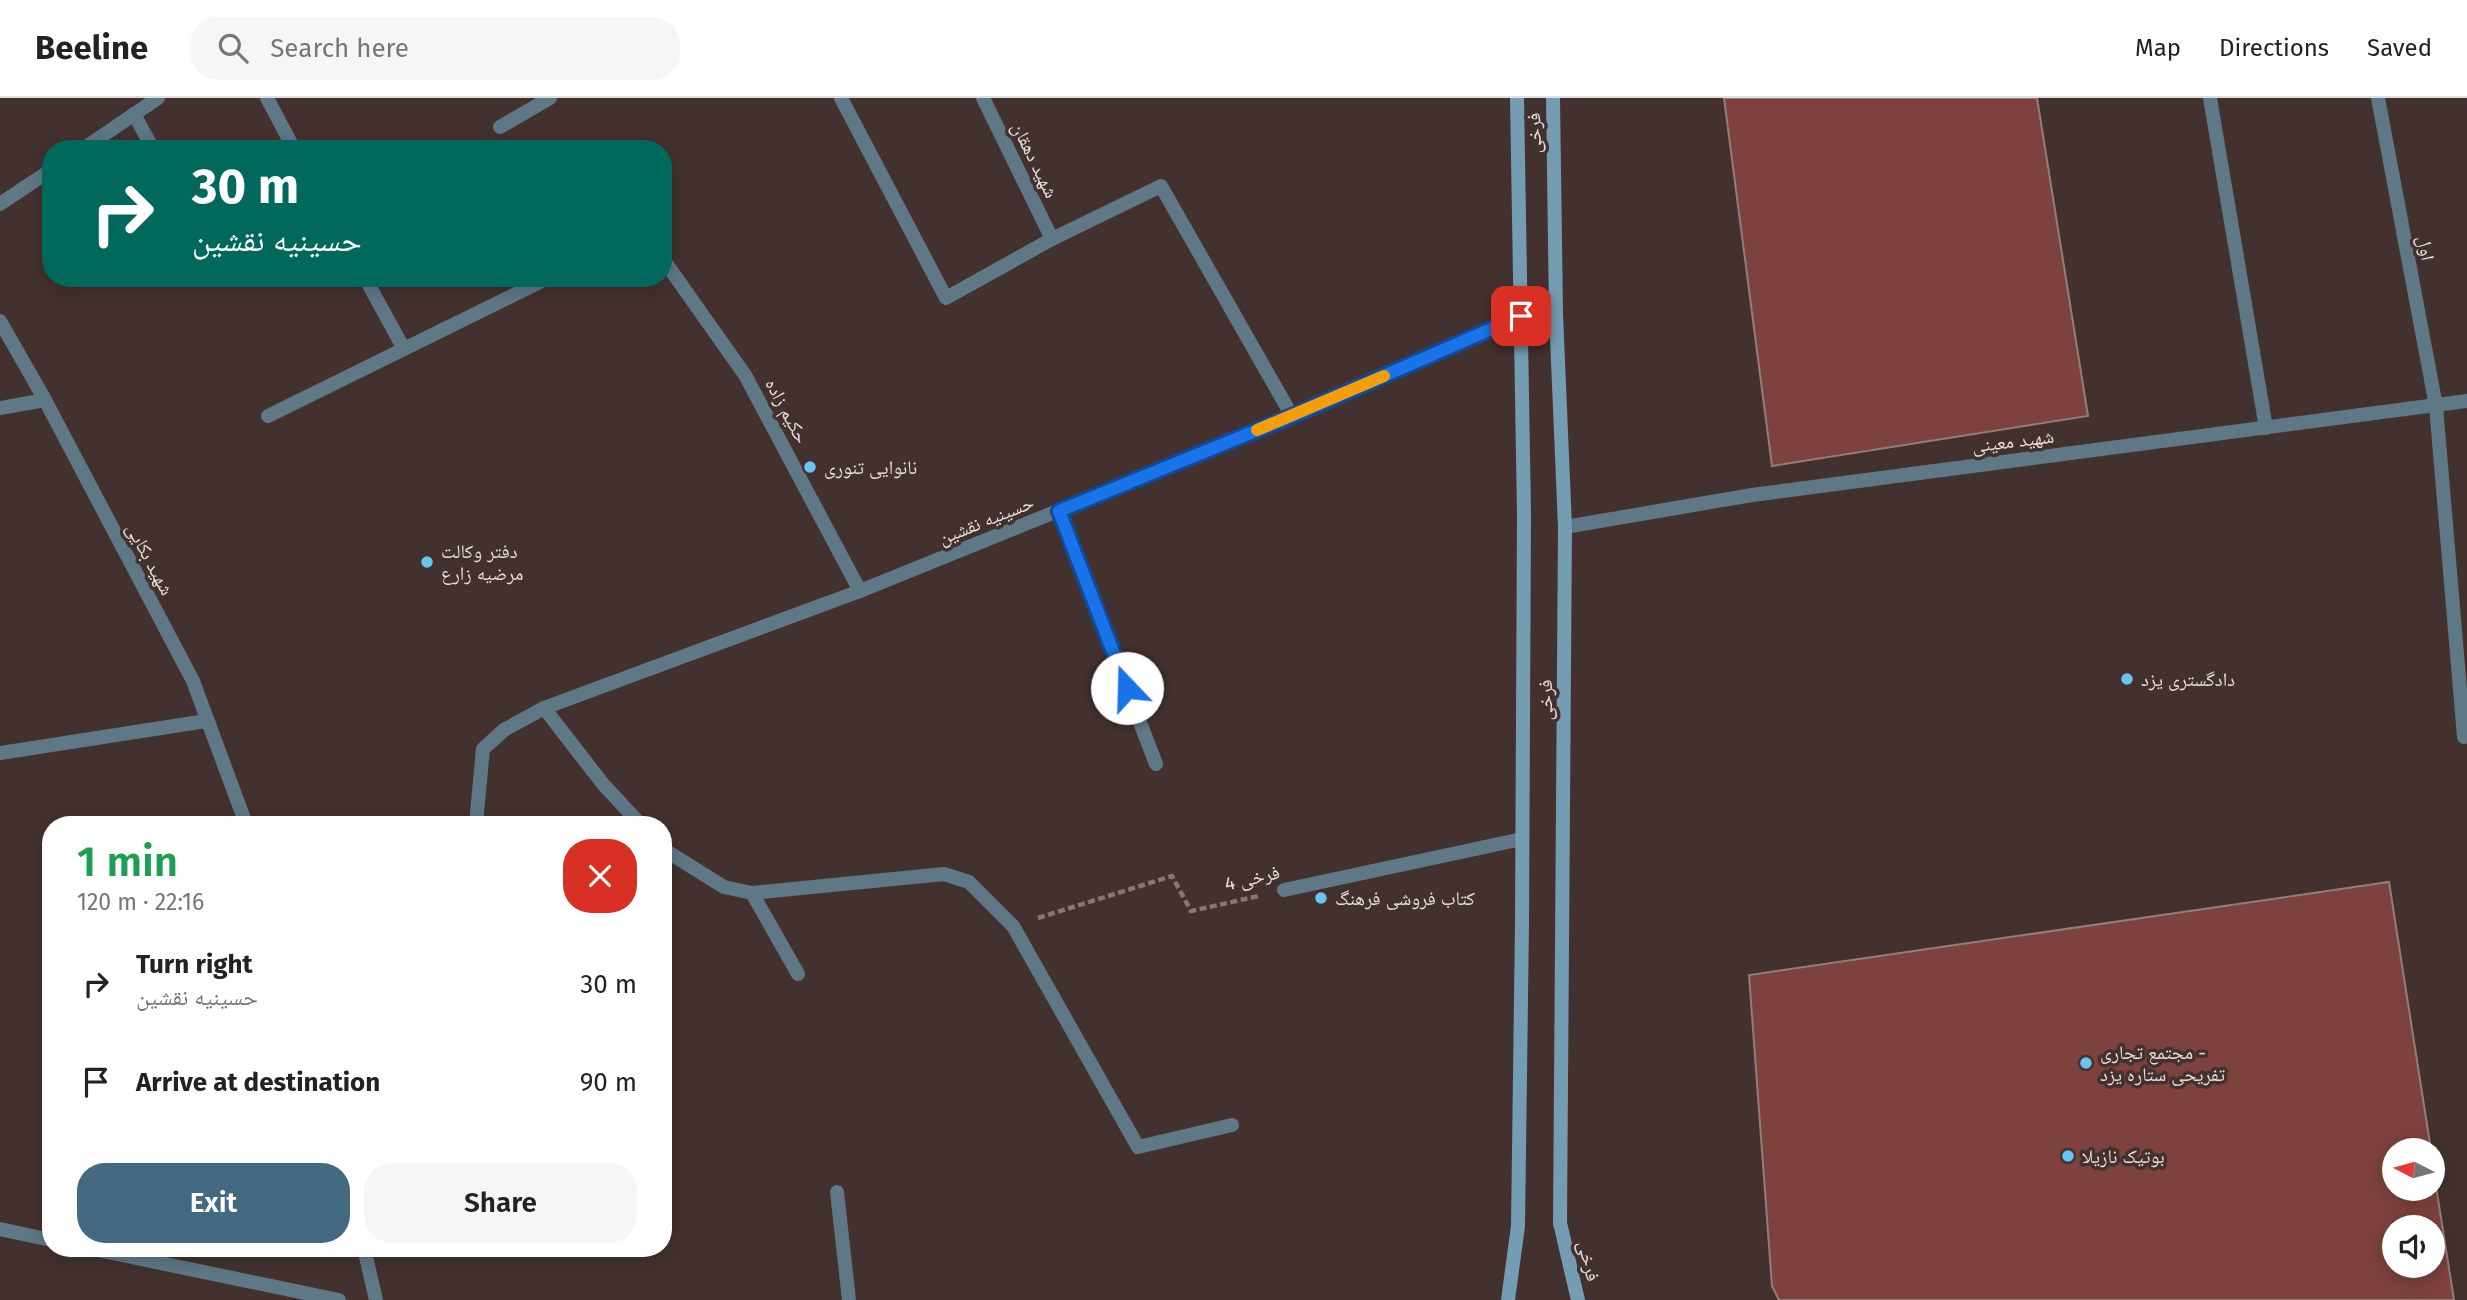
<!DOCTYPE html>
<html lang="en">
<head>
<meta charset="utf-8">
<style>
  :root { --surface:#fff; --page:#f6f6f6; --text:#222; --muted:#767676; --line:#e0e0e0; --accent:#436a80 }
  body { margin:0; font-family:"Fira Sans","Noto Naskh Arabic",sans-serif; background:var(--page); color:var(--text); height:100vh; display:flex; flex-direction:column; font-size:26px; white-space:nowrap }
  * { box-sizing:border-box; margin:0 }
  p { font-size:23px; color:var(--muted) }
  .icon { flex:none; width:38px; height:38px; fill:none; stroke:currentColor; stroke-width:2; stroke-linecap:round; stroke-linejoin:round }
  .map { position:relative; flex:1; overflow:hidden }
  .side { position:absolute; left:42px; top:718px; width:630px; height:441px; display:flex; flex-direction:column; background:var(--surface); border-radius:28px; box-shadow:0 4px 18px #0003 }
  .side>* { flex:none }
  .banner { position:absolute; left:42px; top:42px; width:630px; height:147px; border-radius:28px; box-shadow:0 4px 18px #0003; background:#00695c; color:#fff; overflow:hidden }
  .needle { width:46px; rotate:276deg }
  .fabs { position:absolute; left:2382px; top:1040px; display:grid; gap:14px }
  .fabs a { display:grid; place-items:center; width:63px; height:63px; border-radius:50%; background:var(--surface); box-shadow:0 4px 18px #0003; font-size:35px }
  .pin { position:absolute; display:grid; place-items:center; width:60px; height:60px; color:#fff; margin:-30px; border-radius:14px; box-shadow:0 4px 10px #0006 }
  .me { position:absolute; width:77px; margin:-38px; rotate:339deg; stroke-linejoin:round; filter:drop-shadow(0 0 5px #0008) }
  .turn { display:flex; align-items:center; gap:24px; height:147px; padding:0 35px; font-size:32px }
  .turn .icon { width:91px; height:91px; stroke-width:2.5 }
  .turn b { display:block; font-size:49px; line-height:60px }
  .round { display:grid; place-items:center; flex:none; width:74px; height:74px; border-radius:28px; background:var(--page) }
  .head { display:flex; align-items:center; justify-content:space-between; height:119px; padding:0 35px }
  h1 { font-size:42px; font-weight:600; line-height:52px; color:#1e9e55 }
  .primary-button { display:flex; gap:14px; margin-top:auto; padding:14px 35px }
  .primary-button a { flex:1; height:80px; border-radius:28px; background:var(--accent); color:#fff; font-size:28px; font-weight:600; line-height:80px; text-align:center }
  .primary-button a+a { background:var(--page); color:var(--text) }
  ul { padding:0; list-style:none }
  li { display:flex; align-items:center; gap:21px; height:98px; padding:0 35px }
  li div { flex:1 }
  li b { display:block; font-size:26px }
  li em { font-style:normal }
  header { display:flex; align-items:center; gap:42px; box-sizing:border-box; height:98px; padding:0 35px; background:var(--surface); border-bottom:2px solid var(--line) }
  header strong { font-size:33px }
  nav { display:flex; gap:38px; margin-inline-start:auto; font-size:24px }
  .search { width:490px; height:63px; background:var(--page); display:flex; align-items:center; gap:18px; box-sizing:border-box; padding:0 24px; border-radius:28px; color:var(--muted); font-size:26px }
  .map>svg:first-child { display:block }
</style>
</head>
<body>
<header>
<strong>Beeline</strong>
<div class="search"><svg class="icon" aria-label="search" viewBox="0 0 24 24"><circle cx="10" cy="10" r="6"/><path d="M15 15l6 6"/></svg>Search here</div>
<nav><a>Map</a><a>Directions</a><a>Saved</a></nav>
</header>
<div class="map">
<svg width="2467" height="1202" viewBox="0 0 2467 1202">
  <rect width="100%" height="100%" fill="#43312f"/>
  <g fill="#7d423d" stroke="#927d7a" stroke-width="2" fill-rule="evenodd">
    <path d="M1724 0H2037L2088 318 1772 368Z"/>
    <path d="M2389 784 2431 1052H2394V1090H2432V1063L2454 1202H1779L1772 1188 1749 877ZM2394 1129H2432V1167H2394Z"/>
  </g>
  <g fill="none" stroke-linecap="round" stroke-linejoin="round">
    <path stroke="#867674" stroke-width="4.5" stroke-dasharray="7 3.5" stroke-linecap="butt" d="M1038 820 1172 778 1191 813 1259 798"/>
    <g stroke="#5f7886" stroke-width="14">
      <path d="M267 0 294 51"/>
      <path d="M841 0 946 200 1052 141 1161 88 1292 318"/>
      <path d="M983 0 1052 141"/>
      <path d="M2210 0 2266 330"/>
      <path d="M2378 0 2436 308 2464 639"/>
      <path d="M134 16 153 51"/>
      <path d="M500 29 550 0"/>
      <path d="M83 51 158 0"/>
      <path d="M0 106 51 72"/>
      <path d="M663 161 745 277 860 493"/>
      <path d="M365 180 404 251"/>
      <path d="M0 223 45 302 193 583 246 726"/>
      <path d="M0 310 45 302"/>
      <path d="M268 318 548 180"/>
      <path d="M1059 413 1156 666"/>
      <path d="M1565 429 1752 397 2467 303"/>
      <path d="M544 610 603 686 640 726"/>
      <path d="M0 655 206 623"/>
      <path d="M476 726 483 651 504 632 544 610 860 493 1292 318 1521 218"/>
      <path d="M663 751 724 789 752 795 944 776 969 784 1013 828 1138 1049 1232 1027"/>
      <path d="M1284 792 1522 741"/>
      <path d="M752 795 798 876"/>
      <path d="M837 1094 849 1202"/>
      <path d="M0 1131 51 1142"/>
      <path d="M88 1150 339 1202"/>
      <path d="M364 1150 376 1202"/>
    </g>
    <g stroke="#749cb3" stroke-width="14">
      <path d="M1553 0 1556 216 1565 429 1560 1125 1578 1202"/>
      <path d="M1508 1202 1518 1128 1522 826 1524 417 1517 0"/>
    </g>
  </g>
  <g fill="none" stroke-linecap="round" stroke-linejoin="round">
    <g stroke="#114b97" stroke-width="18">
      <path id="route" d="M1127 590 1059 413 1292 318 1521 218"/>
    </g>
    <use href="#route" stroke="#1a73e8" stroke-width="12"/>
    <path stroke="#f59e0b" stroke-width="12" d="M1257 332 1384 278"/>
  </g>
  <g fill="#6bc3f2" stroke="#43312f" stroke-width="2.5">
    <circle cx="810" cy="369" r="7"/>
    <circle cx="427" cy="464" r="7"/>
    <circle cx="2127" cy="581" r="7"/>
    <circle cx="1321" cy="800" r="7"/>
    <circle cx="2086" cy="965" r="7"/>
    <circle cx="2068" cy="1058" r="7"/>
  </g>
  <g text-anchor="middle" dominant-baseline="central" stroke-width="7" stroke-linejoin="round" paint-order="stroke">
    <g font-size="19" fill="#e9dddb" stroke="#43312f">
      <text transform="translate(1534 35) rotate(-91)">فرخی</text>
      <text transform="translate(1035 62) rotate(64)">شهید دهقان</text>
      <text transform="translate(2426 150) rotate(79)">اول</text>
      <text transform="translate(787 313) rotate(62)">حکیم زاده</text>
      <text transform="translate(2013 343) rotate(-7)">شهید معینی</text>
      <text transform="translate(986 422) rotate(-22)">حسینیه نقشین</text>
      <text transform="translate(150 461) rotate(62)">شهید بکایی</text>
      <text transform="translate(1545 602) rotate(-90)">فرخی</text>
      <text transform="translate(1252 780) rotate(-13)">فرخی 4</text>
      <text transform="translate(1589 1163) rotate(77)">فرخی</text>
    </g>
    <g font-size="19" fill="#e9dddb" stroke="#43312f" text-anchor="start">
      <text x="824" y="369">نانوایی تنوری</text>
      <text x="441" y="453">دفتر وکالت<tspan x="441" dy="22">مرضیه زارع</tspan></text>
      <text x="2141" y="581">دادگستری یزد</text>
      <text x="1335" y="800">کتاب فروشی فرهنگ</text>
      <text x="2100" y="954">مجتمع تجاری -<tspan x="2100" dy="22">تفریحی ستاره یزد</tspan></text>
      <text x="2082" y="1058">بوتیک نازیلا</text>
    </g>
  </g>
</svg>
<div class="fabs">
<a><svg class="needle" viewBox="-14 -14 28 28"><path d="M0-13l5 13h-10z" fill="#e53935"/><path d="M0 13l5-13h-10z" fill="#767676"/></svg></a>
<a><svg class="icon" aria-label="sound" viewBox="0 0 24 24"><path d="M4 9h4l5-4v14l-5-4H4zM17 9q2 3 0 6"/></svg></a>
</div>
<div class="pin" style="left:1521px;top:218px;background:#d93025"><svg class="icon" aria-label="arrive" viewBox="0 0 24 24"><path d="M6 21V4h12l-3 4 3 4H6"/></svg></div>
<svg class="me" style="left:1127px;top:590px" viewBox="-20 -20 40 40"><circle r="19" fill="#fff"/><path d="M0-13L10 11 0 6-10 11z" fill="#1a73e8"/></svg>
<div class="banner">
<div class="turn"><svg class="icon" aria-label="right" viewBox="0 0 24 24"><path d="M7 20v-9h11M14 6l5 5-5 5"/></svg><div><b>30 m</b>حسینیه نقشین</div></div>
</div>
<section class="side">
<div class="head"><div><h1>1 min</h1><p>120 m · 22:16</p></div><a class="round" style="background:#d93025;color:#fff"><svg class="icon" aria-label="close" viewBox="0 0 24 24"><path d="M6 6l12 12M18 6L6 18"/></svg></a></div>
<ul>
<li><svg class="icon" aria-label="right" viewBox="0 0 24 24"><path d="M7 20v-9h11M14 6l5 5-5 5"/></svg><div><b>Turn right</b><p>حسینیه نقشین</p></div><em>30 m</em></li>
<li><svg class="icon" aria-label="arrive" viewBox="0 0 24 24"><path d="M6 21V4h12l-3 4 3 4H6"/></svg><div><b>Arrive at destination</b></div><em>90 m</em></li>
</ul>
<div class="primary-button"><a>Exit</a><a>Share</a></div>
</section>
</div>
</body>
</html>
